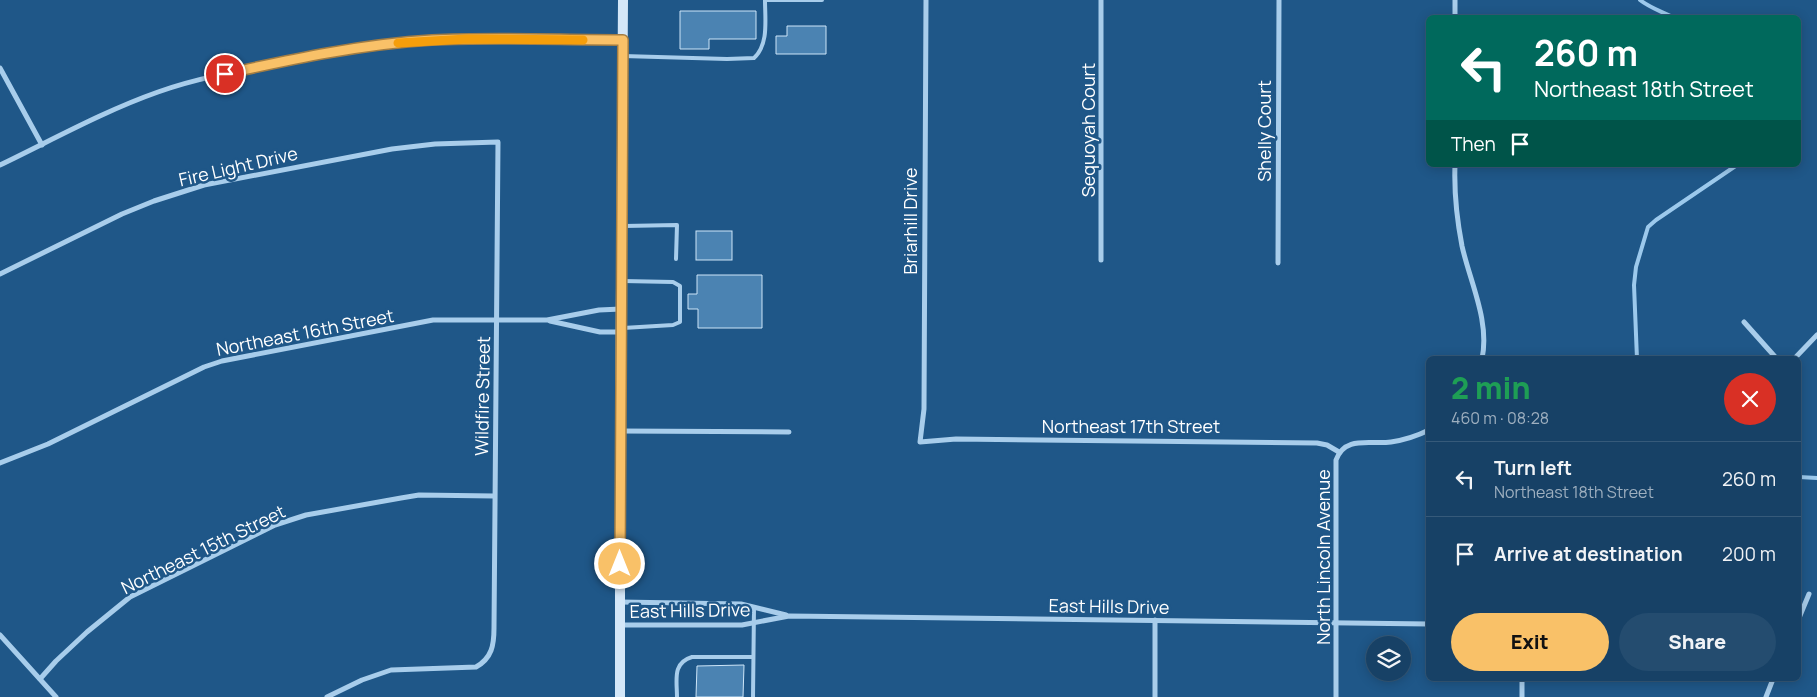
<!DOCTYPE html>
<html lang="en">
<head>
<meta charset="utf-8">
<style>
  :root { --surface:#174166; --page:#244c6f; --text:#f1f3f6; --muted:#9eafbf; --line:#365a7a; --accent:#f9c168 }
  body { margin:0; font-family:Manrope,sans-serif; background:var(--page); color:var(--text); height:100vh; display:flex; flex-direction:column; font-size:19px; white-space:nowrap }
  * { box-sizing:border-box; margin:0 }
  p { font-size:16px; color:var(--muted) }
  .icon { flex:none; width:28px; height:28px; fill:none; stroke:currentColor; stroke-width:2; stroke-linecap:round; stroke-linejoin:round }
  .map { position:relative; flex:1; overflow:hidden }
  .sheet { position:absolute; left:1426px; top:356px; width:375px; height:325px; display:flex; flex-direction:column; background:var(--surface); border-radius:8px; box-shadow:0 2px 12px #0003,0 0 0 1px var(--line) }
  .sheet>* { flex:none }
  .top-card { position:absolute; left:1426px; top:15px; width:375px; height:152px; border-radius:8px; box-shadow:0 2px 12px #0003,0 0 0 1px var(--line); background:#00695c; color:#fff; overflow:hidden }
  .fabs { position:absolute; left:1366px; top:636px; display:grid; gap:10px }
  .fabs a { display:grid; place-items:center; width:45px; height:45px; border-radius:50%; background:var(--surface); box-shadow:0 2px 12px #0003,0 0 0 1px var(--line); font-size:25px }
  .pin { position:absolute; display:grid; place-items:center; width:42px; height:42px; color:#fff; margin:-21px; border:2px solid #fff; border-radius:50%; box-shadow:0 1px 5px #0007 }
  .me { position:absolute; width:55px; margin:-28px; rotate:0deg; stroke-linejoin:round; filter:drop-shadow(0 0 4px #0008) }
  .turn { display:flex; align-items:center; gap:18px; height:105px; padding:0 25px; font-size:22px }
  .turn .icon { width:65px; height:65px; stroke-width:2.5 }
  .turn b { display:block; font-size:35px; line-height:42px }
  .then { display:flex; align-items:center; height:48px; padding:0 25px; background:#0003; gap:10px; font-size:19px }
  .round { display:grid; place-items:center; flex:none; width:52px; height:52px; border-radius:26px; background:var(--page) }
  .headline { display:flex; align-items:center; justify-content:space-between; height:85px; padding:0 25px }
  h1 { font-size:30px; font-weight:800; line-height:38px; color:#1e9e55 }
  .action { display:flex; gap:10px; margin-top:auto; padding:10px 25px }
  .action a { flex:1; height:58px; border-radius:30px; background:var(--accent); color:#111; font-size:20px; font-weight:800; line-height:58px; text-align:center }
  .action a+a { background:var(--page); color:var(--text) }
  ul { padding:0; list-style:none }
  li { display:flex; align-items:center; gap:15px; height:75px; padding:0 25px; border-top:1px solid var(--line) }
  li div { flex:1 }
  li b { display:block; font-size:19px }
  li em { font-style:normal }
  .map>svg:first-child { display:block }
</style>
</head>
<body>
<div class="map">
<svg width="1817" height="697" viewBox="0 0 1817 697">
  <rect width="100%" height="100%" fill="#1f5788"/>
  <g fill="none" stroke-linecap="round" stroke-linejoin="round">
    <g stroke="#9cc9ec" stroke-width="4">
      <path d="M1640 0C1650 8 1663 12 1674 18"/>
      <path d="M1637 359 1634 285 1636 267 1648 227 1656 220 1737 165"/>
      <path d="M1799 477 1817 478"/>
    </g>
  </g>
  <g fill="#4b83b2" stroke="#cde5f8">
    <path d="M680 11H756V39H709V49H680Z"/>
    <path d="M787 26H826V54H776V36H787Z"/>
    <rect x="696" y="231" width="36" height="29"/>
    <path d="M697 275H762V328H698V309H688V294H697Z"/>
    <path d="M744 665 743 697H696L697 666Z"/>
  </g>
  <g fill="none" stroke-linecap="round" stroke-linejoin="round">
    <g stroke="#a8cdeb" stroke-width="4">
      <path d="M765 0H822"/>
      <path d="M623 56 727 59 754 58C769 44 765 20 765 0"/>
      <path d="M624 226 677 225 676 259"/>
      <path d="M623 328 673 325 680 322V286L673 282 623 281"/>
      <path d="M677 697C677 680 672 663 692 657H753"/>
      <path d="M753 697 754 607"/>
    </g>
    <g stroke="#a8cdeb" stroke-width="5">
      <path d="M926 0 924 409 920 442 956 439 1317 443 1327 445 1339 452"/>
      <path d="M1455 0V18"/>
      <path d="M0 68 42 145"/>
      <path d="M0 165C52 140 104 111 158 92 200 77 244 70 287 62 335 52 384 42 433 40 496 37 560 40 623 40"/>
      <path d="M1455 165C1454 192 1457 220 1462 246 1470 282 1490 321 1482 359"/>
      <path d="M1101 260V0"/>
      <path d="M1278 263 1279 0"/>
      <path d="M0 274 122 214 154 201 204 185 392 149 435 144 498 142 494 628C494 645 492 658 476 667L391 670 362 680 327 697"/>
      <path d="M550 321 600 332H620"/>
      <path d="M1744 322 1777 359"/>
      <path d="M1794 359 1817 335"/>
      <path d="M620 431 789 432"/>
      <path d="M0 463 48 444 204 367 222 361 433 320H547L599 310 621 309"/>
      <path d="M620 602 741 604 786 615"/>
      <path d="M1799 618 1809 594"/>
      <path d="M620 625H742L789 616 1429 624"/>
      <path d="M0 635 56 697"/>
      <path d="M40 679 56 661 87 632 130 597 275 525 306 515 401 498 419 495 494 496"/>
      <path d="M1522 679V697"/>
      <path d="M1155 697V620"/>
      <path d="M1336 697V460C1345 435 1370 445 1391 442 1404 440 1417 436 1429 430"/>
      <path d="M1766 697 1773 679"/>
    </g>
    <path stroke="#d4e7f8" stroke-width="10" d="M620 697V431L623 0"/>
  </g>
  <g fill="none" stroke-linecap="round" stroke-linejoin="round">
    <g stroke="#a27d44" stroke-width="12">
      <path id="route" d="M225 74C293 59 363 44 432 40 496 37 560 40 623 40L620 564"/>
    </g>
    <use href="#route" stroke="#f9c168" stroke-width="9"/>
    <path stroke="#f59e0b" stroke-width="9" d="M398 43 467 39 583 40"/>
  </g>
  <g text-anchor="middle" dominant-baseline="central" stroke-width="5" stroke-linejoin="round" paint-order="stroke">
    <g font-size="18" fill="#fff" stroke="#1f5788">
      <text transform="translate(1088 130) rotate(-90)">Sequoyah Court</text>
      <text transform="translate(1264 131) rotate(-90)">Shelly Court</text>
      <text transform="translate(238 166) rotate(-13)">Fire Light Drive</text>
      <text transform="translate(910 221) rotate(-90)">Briarhill Drive</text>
      <text transform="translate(305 332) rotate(-11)">Northeast 16th Street</text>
      <text transform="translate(482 396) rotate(-89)">Wildfire Street</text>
      <text x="1131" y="426">Northeast 17th Street</text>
      <text transform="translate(203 549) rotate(-26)">Northeast 15th Street</text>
      <text transform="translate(1323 557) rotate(-90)">North Lincoln Avenue</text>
      <text transform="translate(1109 606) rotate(1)">East Hills Drive</text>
      <text transform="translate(690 610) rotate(-1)">East Hills Drive</text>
    </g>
  </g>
</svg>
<div class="fabs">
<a><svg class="icon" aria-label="layers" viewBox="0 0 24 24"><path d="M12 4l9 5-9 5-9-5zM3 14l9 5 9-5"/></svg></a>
</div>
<div class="pin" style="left:225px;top:74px;background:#d93025"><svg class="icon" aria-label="arrive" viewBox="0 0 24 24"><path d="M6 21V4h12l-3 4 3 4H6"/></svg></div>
<svg class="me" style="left:620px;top:564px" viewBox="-20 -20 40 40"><circle r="17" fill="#f9c168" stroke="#fff" stroke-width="3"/><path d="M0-11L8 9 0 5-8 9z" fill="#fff"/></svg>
<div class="top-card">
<div class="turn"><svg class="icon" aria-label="left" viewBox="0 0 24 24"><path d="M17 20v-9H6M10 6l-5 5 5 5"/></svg><div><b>260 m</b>Northeast 18th Street</div></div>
<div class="then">Then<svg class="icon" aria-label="arrive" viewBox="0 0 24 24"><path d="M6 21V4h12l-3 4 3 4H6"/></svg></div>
</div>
<section class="sheet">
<div class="headline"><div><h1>2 min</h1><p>460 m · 08:28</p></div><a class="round" style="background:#d93025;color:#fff"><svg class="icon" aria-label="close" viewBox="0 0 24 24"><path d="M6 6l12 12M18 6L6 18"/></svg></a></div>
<ul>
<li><svg class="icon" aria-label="left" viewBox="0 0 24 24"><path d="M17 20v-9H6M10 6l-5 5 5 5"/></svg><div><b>Turn left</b><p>Northeast 18th Street</p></div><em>260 m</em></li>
<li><svg class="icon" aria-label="arrive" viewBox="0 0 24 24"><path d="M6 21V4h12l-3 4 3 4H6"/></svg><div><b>Arrive at destination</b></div><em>200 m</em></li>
</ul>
<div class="action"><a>Exit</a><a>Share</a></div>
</section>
</div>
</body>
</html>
